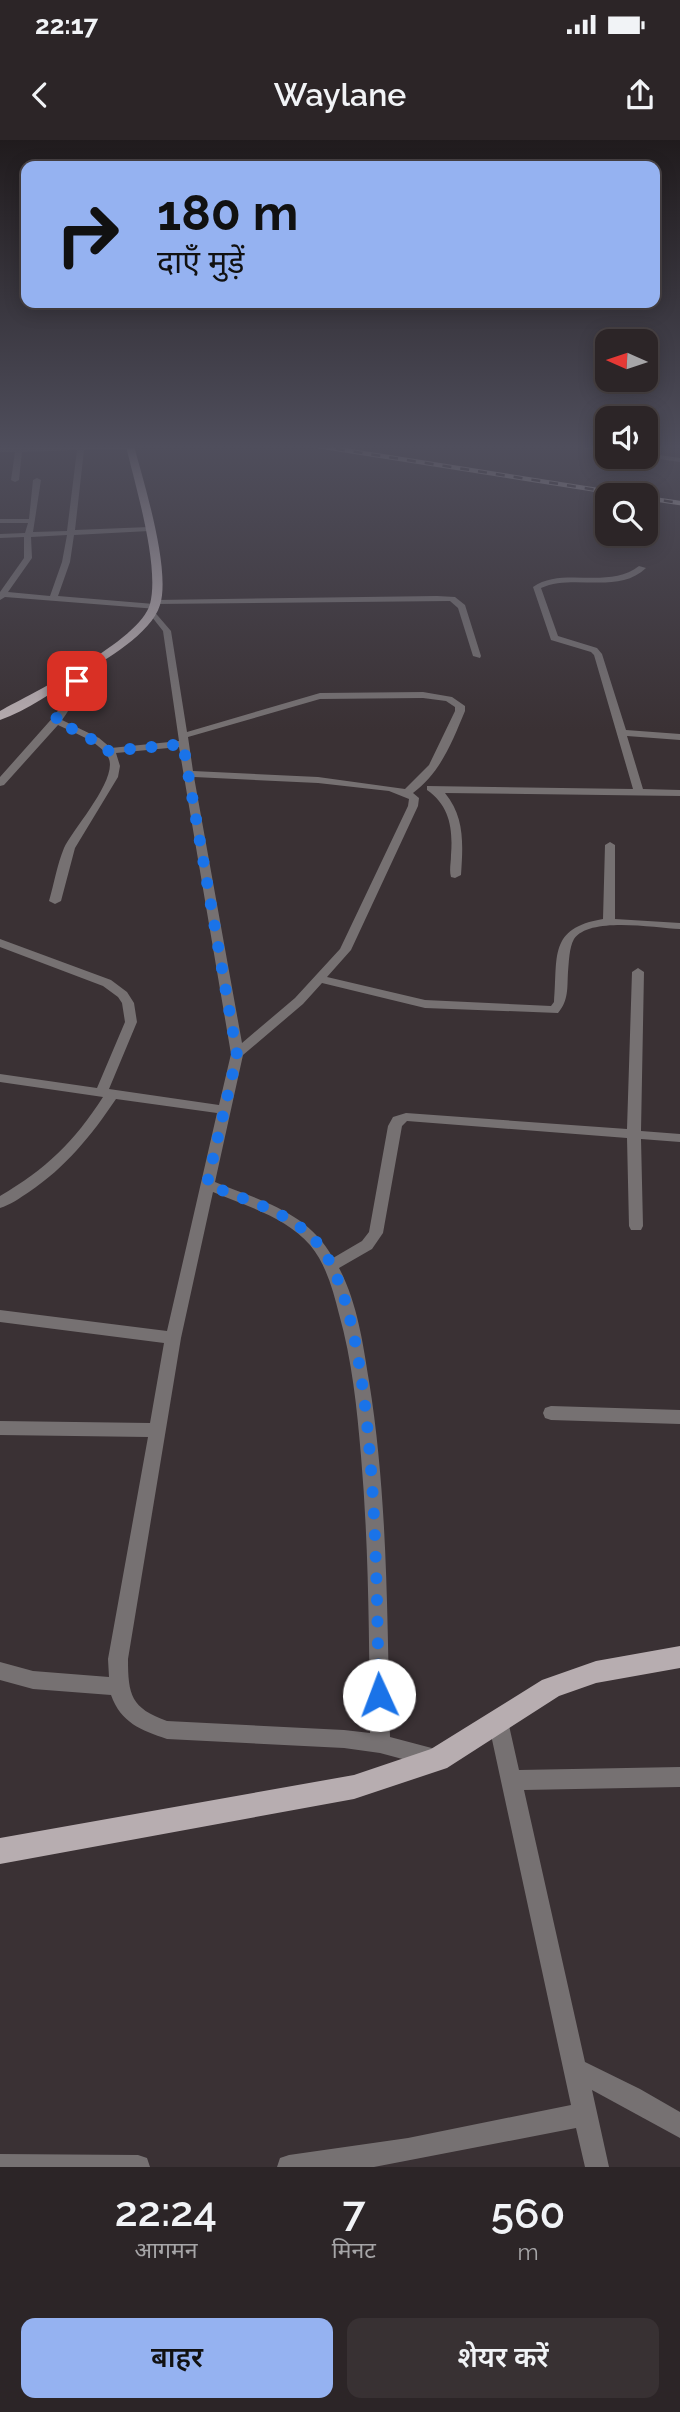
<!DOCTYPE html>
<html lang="hi">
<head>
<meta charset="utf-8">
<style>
  :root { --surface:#2c2527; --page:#383133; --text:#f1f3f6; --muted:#a6a5a7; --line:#484244; --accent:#95b2f1 }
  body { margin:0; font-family:Raleway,"Noto Sans Devanagari",sans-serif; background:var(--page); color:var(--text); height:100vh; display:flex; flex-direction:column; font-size:26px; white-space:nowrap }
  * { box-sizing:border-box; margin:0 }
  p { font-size:23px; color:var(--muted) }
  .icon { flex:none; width:38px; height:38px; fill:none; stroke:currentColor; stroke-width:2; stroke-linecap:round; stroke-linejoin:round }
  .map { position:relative; height:2027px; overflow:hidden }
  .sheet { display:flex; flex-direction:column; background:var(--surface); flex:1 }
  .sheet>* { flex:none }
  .top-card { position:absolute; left:21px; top:21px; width:639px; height:147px; border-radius:14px; box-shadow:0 4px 18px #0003,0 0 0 2px var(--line); background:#95b2f1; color:#111; overflow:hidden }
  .needle { width:46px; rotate:273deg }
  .tools { position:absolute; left:595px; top:189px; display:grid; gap:14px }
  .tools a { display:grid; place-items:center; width:63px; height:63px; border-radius:14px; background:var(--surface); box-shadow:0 4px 18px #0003,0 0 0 2px var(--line); font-size:35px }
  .pin { position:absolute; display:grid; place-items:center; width:60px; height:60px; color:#fff; margin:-30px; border-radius:14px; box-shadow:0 4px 10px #0006 }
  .me { position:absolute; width:77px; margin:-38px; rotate:358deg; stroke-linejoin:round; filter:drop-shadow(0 0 5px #0008) }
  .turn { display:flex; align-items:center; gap:24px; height:147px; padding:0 21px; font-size:32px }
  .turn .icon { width:91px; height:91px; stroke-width:2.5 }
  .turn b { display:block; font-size:49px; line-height:60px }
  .eta { display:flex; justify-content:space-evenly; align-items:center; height:119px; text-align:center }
  .eta b { font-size:42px; font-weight:600; line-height:49px }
  .cta { display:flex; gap:14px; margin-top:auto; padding:14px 21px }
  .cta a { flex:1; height:80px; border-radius:14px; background:var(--accent); color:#111; font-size:28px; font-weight:600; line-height:80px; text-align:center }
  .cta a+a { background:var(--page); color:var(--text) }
  .status { display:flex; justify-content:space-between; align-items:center; height:49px; padding:0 35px; background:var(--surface); direction:ltr }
  .status svg { height:19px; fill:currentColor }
  header { display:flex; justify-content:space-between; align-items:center; height:91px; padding:0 21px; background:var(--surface); font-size:32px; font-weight:600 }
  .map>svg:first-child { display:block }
</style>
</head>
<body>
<div class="status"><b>22:17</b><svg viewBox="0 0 49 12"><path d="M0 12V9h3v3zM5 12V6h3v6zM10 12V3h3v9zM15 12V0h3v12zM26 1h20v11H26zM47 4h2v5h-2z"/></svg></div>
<header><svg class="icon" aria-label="back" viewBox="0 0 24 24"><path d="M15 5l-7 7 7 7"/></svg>Waylane<svg class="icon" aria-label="share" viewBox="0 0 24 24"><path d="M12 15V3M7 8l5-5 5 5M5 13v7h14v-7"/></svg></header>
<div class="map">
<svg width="680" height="2027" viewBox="0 0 680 2027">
  <rect width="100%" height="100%" fill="#3a3134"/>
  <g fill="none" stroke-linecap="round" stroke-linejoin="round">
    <g fill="#767172" fill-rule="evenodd">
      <path d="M134 306 131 309 84 310 75 390 149 387 153 389 149 391 74 395 70 422 58 456 154 464 157 465V469L5 457 0 460V452L24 418V397L0 398V394L25 393 28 383H0V379H29L33 340 37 338 41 340 33 392 67 391 77 310 22 312 19 340 15 342 11 340 15 312H0V308ZM67 395 62 422 50 456 8 452 32 418 31 397Z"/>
      <path d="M577 306 607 308V312L580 308Z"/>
      <path d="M646 313 680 318V322L645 317Z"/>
      <path d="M639 426 646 428C618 455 573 433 541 448L558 496 597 508 602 514 626 590 680 594V600L627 596 643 649 680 650V656L445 653C465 677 463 705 461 735L455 738 451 737C449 730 451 723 451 715 453 689 450 666 427 650V646L633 649 594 515 591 512 551 500 533 447C562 426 608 450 639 426Z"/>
      <path d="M437 456 455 457 465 465 481 516 480 518 473 516 458 468 450 461 155 464 151 462 155 460Z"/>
      <path d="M152 469 171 491 187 592 320 553 423 552 452 557 465 566V571C452 602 441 632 413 653L419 658 418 666 351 810 327 837 425 860 551 866 554 862C558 817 548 788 603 779L605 705 610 702 615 705V779L680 783V789C655 788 590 776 574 799 569 808 569 822 568 832 567 847 569 860 558 873L425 868 322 843 303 864 243 915 215 1042C261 1061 308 1072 333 1118L362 1101 369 1092 388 986 393 977 406 973 627 989 632 832 638 828 644 832 641 991 680 994V1002L641 999 643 1086 641 1090H631L629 1086 627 998 407 981 402 986 383 1093 372 1109 339 1128C357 1162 363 1203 369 1241 388 1358 387 1479 390 1597L443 1611 446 1618 443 1625 436 1628 380 1613 344 1608 167 1599C141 1590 121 1583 111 1555L33 1549 0 1540V1522L33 1531 109 1537 108 1519 148 1297 0 1295V1281L150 1283 164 1203 0 1182V1170L167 1191 217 973 116 959C91 996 66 1027 29 1052 20 1058 10 1065 0 1068V1056C46 1029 74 1002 103 957L0 942V934L97 948 125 882 122 863 118 857 103 846 0 807V799L111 840 127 852 134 863 137 882 109 949 219 965 231 914 179 607 116 613 120 626 118 637 75 708 61 761 55 764 49 761C54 744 57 725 64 708 73 689 120 637 108 617 99 601 74 593 58 585L4 645 0 646V637L56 574 71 545 73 530 81 532C80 551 73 565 62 580L99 598 111 608 179 601 163 491 148 472ZM423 558 446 561 455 567V571L429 625 405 649 318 637 193 631 188 597 320 559ZM194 637 318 643 389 651 409 659 408 666 340 809 295 858 242 903ZM213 1052C246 1066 286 1077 310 1105 326 1124 333 1150 339 1174 352 1220 357 1268 361 1316 369 1408 369 1501 370 1593L344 1590 167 1581C131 1568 128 1555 128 1519L181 1198Z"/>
      <path d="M551 1266 680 1270V1284L551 1280 545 1278 543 1273 545 1268Z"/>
      <path d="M498 1572 505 1574 508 1581 519 1630 680 1627V1647L524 1650 585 1922 640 1949 680 1972V1998L592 1950 609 2027H585L576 1988 374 2027H277L280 2018 289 2015 408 1998 571 1965 488 1581 491 1574Z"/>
      <path d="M0 2014 138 2015 147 2018 150 2027H0Z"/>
    </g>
    <g fill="#b7adb0" fill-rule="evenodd">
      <path d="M126 306H134C144 343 171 430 160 465 151 494 105 520 80 535 55 550 27 571 0 580V571C34 552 140 501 150 464 160 426 135 345 126 306Z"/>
      <path d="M680 1506V1528L596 1543 559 1556 447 1628 354 1659 0 1724V1698L354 1635 431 1609 542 1540 596 1521Z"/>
    </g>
    <g stroke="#c2bbbd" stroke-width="4.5">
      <g id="rail">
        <path d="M318 306 629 355"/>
        <path d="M646 358 680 363"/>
      </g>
    </g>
    <use href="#rail" stroke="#3a3134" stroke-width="2.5" stroke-dasharray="9" stroke-linecap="butt"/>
  </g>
  <linearGradient id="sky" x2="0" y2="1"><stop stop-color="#201b1d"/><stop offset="0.52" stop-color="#4f4e5c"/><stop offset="1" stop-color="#4f4e5c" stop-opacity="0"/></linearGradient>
  <rect width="680" height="590" fill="url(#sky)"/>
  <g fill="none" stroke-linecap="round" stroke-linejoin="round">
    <path stroke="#1a73e8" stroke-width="12" stroke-dasharray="0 21.6" d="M77 541 73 557 55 580 97 602 107 611 183 604 237 915 207 1044C244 1060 292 1072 318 1104 379 1177 376 1455 379 1555"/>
  </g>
</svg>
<div class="tools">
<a><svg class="needle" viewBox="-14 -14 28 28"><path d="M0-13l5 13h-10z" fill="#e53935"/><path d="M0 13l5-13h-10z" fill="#a6a5a7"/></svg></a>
<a><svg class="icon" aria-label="sound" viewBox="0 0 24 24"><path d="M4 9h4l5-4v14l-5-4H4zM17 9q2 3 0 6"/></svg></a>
<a><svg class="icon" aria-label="search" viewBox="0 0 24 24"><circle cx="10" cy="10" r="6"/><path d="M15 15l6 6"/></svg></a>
</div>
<div class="pin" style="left:77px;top:541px;background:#d93025"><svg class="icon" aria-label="arrive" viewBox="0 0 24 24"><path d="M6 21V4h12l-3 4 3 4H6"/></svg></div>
<svg class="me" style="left:379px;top:1555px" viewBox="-20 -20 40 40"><circle r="19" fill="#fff"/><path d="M0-13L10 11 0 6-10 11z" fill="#1a73e8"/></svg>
<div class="top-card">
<div class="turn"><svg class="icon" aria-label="right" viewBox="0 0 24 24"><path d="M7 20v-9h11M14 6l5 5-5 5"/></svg><div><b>180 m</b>दाएँ मुड़ें</div></div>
</div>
</div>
<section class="sheet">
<div class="eta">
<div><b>22:24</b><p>आगमन</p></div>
<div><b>7</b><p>मिनट</p></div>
<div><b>560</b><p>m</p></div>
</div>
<div class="cta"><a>बाहर</a><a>शेयर करें</a></div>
</section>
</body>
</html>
